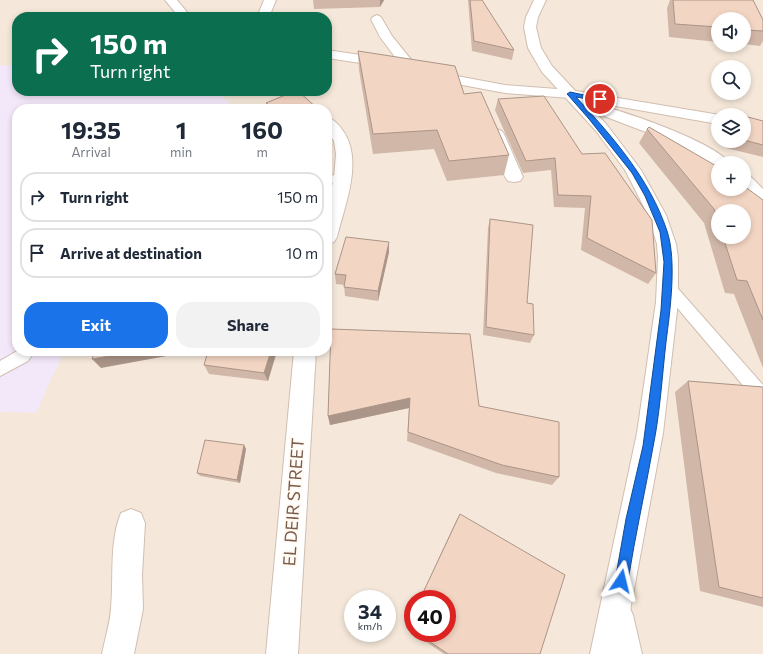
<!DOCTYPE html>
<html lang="en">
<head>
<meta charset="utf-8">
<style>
  :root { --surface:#fff; --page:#f2f2f3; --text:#1f2937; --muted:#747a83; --line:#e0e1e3; --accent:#1a73e8 }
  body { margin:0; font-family:Commissioner,sans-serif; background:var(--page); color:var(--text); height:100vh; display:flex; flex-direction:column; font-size:15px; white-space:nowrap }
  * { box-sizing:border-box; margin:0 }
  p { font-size:13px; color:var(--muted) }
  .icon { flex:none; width:22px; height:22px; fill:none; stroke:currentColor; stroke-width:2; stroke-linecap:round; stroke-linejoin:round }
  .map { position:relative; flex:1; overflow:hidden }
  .side { position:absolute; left:12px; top:104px; width:320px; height:252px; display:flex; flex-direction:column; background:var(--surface); border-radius:16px; box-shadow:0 2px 6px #0003 }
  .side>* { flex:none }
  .hud { position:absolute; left:12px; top:12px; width:320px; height:84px; border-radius:16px; box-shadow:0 2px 6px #0003; background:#0b6e4f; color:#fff; overflow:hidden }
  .buttons { position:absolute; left:711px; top:12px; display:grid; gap:8px }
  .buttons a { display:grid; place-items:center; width:40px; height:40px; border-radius:50%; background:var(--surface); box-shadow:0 2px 6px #0003; font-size:20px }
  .speed { position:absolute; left:344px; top:590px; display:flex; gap:8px; font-size:20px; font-weight:700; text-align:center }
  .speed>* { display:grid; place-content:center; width:52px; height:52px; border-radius:50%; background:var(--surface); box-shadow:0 2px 6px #0003; line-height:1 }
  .speed small { font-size:10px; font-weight:400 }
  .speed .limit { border:6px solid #d22; background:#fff; color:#111 }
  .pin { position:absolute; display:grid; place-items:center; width:34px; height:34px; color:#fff; margin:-17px; border:2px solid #fff; border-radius:50%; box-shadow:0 1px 4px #0007 }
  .me { position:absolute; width:44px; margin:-22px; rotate:10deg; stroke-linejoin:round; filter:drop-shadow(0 0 3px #0008) }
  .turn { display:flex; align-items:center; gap:14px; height:84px; padding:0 12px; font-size:18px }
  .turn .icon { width:52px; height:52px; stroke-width:2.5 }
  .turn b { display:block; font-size:28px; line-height:34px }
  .eta { display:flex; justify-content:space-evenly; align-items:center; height:68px; text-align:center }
  .eta b { font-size:24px; font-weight:700; line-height:28px }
  .primary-button { display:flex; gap:8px; margin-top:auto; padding:8px 12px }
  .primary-button a { flex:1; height:46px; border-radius:16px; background:var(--accent); color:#fff; font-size:16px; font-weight:700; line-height:46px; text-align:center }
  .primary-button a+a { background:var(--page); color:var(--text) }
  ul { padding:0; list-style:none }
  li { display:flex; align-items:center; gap:12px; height:50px; margin:0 8px 6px; padding:0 4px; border:2px solid var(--line); border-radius:16px }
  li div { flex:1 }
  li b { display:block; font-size:15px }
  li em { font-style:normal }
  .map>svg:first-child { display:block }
</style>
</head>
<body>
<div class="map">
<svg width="763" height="654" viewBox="0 0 763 654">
  <rect width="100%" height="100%" fill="#fdf6ec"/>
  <path fill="#f5e8da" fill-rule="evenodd" d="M0 0H763V654H0ZM17 17H327V91H17ZM718 19H744V45H718ZM718 67H744V93H718ZM17 109H327V351H17ZM718 115H744V141H718ZM718 163H744V189H718ZM718 211H744V237H718ZM353 599H387V633H353ZM413 599H447V633H413Z"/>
  <path fill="#f3e8fa" d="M0 65 17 66V91H214L238 109H17V351H64L36 413 0 412Z"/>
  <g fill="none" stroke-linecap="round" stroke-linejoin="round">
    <g stroke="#d1beb0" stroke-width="2">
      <g id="service">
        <path d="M327 175 345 176 347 179 345 182 327 183Z"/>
        <path d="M668 282 673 283 763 385V405L757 402 663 291 661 287 663 283Z"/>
        <path d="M17 351H35L28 361 0 376V361Z"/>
      </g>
    </g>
    <g stroke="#d1beb0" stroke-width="2">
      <g id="minor">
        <path d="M264 0H276L269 17H257Z"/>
        <path d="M377 15 381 17 392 36 417 67 419 70 417 73H407L380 37 371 19 373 17Z"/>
        <path d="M327 50 387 59 392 60 394 63 392 66 387 67 327 58Z"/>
        <path d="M430 71 505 85 570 90 720 115H718V124L570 98 505 93 425 78 423 75 425 72Z"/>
        <path d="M601 106C627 112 716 143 729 163H718V167H715L672 142 596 113 594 110 596 107Z"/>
        <path d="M496 129 502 131 504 134 523 177 520 181 514 182 508 181 505 177 488 134 490 131Z"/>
        <path d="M744 175 750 176 763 189V205L757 203 743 189Z"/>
        <path d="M131 509 141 513 145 523 142 575 143 609 134 654H102C105 639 110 623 111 608 114 577 109 542 121 513Z"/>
        <path d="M617 599 628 604 633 615 642 654H610L601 615 606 604Z"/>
      </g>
    </g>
    <g stroke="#d1beb0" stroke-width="2">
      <g id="tertiary">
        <path d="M165 0H177L191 17H179Z"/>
        <path d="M534 0H546L538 17 536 27 541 48 552 66 607 125 641 170 666 215 676 244 678 258V302L663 433 622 654H590L637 433 656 302 658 258 657 244 648 215 625 170 596 131 542 72 528 48 524 27 526 17Z"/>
        <path d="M327 117C333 119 337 123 341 128 365 158 345 204 337 237L334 242 327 244V206L334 178 336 154 334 141 327 131Z"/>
        <path d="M294 351H316L298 654H266Z"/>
      </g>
    </g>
    <use href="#service" fill="#fff" fill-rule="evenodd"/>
    <use href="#minor" fill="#fff" fill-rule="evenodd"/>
    <use href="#tertiary" fill="#fff" fill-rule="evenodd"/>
  </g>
  <g fill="#d1b7a8" fill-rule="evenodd">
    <path d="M313 0H384L380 7 314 9Z"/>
    <path d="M468 0H482L514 50 512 60 472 51Z"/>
    <path d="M670 0H753L763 20V41L760 46 744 44V19H718V42L669 37 667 8Z"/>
    <path d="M358 51 464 94 509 155 504 175 447 181 434 149 373 154 359 70Z"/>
    <path d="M498 99 582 154 656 273 648 284 581 250 585 208 554 207 551 170 523 173 495 110Z"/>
    <path d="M266 103 318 109H268Z"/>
    <path d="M744 116 763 121V157L726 148 727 141H744Z"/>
    <path d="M647 129 763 200V368L734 294 725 293 704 223 639 143ZM718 211 744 237H718Z"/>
    <path d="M490 219 527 303 534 335 530 343 483 335 488 228Z"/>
    <path d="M389 242V252L378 301 345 296 344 285 336 284 335 274Z"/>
    <path d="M331 329 479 406 559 477 552 485 496 473 407 441 409 408 330 425 328 416Z"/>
    <path d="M277 351 268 381 209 374 204 365Z"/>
    <path d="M688 381 763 387V607L700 591 675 392Z"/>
    <path d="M244 445 246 449 240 483 200 476 197 473Z"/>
    <path d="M460 514 540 654H444L413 633H447V599H420L456 521Z"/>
    <path d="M413 613V633L406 628Z"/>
  </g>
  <g fill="#aa9588">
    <path d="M380 0H384L380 7Z"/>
    <path d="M389 242V252L378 301V291Z"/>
    <path d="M139 351H172V355L101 368 92 359Z"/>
    <path d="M271 351H277L268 381 264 373Z"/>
    <path d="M410 398 409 408 330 425 328 416Z"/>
    <path d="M244 445 246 449 240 483 237 480Z"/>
  </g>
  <g fill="#f3d5c3" stroke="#aa9588">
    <path d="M470 0H482L514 50 474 41Z"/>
    <path d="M673 0H753L763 20V31L744 30V19H718V27L675 24Z"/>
    <path d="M358 51 455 66 464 94 481 92 509 155 449 161 437 130 373 134Z"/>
    <path d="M295 91H298L318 109H275L266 103Z"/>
    <path d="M544 96 582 154 605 153 652 220 656 273 587 238 591 196 558 195 555 158 526 161 498 99Z"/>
    <path d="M744 116 763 121V145L744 140Z"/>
    <path d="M649 127 718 167V189H744V186L763 200V320L747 281 737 280 723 237H744V211H718V221L714 209 647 129Z"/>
    <path d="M490 219 533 225 527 303 533 304 534 335 486 327Z"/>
    <path d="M346 237 389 242 378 291 344 287 346 275 335 274Z"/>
    <path d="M331 329 470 334 479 406 559 422V477L502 465 408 432 410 398 328 416Z"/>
    <path d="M95 351H139L92 359Z"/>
    <path d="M208 351H271L264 373 204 365Z"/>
    <path d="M688 381 763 387V598L719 587Z"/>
    <path d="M205 440 244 445 237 480 197 473Z"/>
    <path d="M460 514 565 575 540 654H448L417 633H447V599H420Z"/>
    <path d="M413 615V630L407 627Z"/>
  </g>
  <path fill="#1a73e8" stroke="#114b97" d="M570 92 603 99 600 101 576 97C612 136 650 179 667 231 677 261 670 311 666 342 662 377 660 413 653 447 645 492 635 536 628 581L626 586 621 587 617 586 615 581 626 519 643 446 661 310 664 262 660 232 645 196 632 173 589 119 568 95 567 94Z"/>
  <g text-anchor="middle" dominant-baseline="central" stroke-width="4" stroke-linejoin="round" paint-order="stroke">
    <g font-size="17" fill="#7a5c4d" stroke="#fffaf3">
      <text transform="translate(293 502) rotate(-86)">EL DEIR STREET</text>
    </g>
  </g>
</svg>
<div class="buttons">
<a><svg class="icon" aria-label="sound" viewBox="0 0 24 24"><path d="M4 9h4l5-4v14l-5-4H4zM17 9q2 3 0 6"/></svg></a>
<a><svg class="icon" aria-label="search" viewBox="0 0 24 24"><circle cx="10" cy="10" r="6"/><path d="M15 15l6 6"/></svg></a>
<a><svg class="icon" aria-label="layers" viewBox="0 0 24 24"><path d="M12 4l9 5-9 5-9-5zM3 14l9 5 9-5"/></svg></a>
<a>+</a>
<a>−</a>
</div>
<div class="speed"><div>34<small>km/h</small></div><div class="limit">40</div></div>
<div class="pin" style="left:600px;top:99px;background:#d93025"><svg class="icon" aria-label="arrive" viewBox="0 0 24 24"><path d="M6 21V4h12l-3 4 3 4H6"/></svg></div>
<svg class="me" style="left:621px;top:581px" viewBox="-20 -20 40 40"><path d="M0-17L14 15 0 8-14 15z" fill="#1a73e8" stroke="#fff" stroke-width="4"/></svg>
<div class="hud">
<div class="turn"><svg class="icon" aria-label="right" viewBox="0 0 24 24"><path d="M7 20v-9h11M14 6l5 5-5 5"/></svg><div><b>150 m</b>Turn right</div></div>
</div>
<section class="side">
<div class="eta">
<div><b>19:35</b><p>Arrival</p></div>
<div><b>1</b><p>min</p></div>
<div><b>160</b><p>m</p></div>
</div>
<ul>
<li><svg class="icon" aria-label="right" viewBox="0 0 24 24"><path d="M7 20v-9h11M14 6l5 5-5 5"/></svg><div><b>Turn right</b></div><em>150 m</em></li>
<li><svg class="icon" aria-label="arrive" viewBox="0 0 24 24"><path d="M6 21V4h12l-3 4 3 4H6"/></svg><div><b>Arrive at destination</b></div><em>10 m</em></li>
</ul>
<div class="primary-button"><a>Exit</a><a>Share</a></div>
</section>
</div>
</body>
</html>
